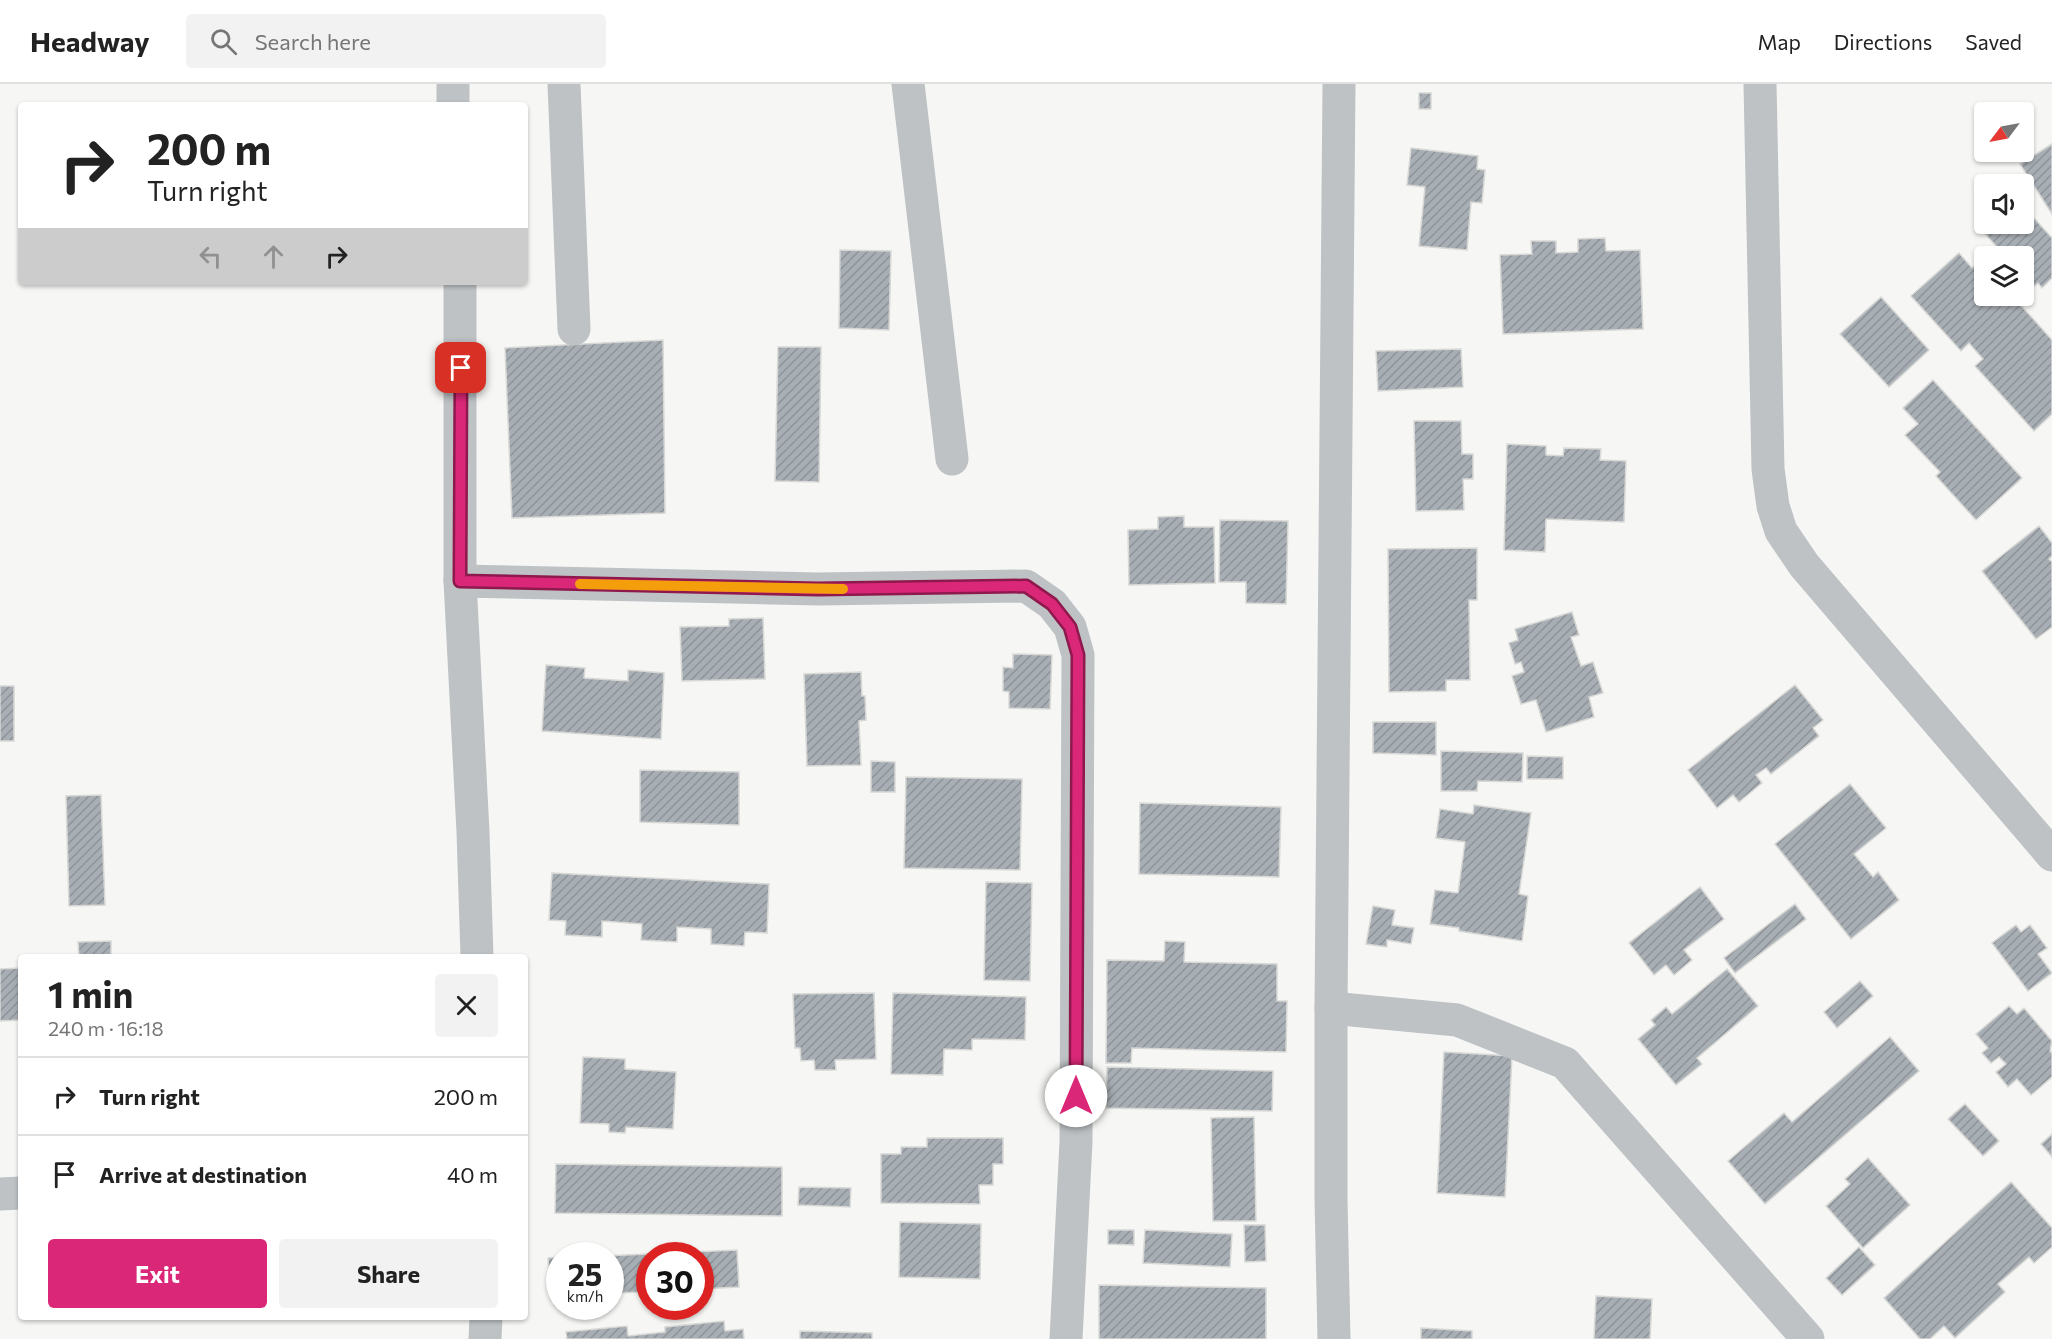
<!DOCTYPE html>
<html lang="en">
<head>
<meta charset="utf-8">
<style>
  :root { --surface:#fff; --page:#f2f2f2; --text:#222; --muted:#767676; --line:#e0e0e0; --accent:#db2777 }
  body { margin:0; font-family:Commissioner,sans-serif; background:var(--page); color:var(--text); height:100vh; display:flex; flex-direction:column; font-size:22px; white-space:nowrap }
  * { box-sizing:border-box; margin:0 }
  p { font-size:20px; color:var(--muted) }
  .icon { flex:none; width:33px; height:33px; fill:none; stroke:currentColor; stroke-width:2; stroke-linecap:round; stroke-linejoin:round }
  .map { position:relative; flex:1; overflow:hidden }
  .drawer { position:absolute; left:18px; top:870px; width:510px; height:366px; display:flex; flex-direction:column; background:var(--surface); border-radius:6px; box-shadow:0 2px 4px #0004 }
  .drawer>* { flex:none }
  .banner { position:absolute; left:18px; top:18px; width:510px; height:183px; border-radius:6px; box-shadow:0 2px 4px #0004; background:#fff; color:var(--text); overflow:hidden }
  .needle { width:39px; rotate:238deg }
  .controls { position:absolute; left:1974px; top:18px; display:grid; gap:12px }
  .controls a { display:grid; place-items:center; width:60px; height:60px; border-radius:6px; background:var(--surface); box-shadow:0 2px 4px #0004; font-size:30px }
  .speed { position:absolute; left:546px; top:1158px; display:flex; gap:12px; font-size:30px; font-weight:700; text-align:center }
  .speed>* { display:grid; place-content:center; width:78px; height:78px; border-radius:50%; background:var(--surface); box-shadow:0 2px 4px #0004; line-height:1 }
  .speed small { font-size:15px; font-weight:400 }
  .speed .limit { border:9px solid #d22; background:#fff; color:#111 }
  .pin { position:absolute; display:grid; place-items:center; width:51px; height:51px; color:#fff; margin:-26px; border-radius:12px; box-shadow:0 3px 9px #0006 }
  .me { position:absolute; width:66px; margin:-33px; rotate:0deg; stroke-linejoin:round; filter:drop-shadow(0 0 4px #0008) }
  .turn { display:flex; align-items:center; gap:21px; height:126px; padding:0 30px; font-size:27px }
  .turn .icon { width:78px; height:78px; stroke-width:2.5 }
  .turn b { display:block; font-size:42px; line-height:51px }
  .lanes { display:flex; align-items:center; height:57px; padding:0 30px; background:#0003; justify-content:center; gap:30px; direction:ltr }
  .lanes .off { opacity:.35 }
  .round { display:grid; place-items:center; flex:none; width:63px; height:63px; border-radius:6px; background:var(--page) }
  .overview { display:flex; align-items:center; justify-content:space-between; height:102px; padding:0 30px }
  h1 { font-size:36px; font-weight:700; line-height:45px }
  .action { display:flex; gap:12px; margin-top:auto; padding:12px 30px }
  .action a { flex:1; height:69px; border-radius:6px; background:var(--accent); color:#fff; font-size:24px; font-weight:700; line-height:69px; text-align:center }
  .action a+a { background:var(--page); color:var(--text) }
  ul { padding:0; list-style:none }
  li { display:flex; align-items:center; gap:18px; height:78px; padding:0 30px; border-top:2px solid var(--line) }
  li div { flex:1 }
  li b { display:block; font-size:22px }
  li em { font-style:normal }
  header { display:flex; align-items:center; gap:36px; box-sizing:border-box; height:84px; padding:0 30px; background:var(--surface); border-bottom:2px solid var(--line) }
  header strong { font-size:28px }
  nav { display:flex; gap:33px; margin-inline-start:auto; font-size:21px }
  .search { width:420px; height:54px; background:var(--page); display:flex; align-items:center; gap:15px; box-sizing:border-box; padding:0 21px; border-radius:6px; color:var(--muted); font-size:22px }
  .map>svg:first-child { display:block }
</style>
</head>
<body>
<header>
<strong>Headway</strong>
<div class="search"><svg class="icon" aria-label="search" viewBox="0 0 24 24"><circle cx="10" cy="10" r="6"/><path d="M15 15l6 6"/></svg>Search here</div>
<nav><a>Map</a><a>Directions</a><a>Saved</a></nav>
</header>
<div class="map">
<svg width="2052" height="1255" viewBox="0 0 2052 1255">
  <defs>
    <pattern id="building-hatch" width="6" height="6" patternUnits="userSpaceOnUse" patternTransform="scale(1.5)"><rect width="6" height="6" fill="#a8afb4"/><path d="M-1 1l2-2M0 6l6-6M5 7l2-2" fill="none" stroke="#8d9398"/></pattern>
  </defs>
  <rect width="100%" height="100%" fill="#f6f6f4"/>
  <g fill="url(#building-hatch)" stroke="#d8d8d6" stroke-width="1.5" fill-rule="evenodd">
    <rect x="1419" y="9" width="12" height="16"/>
    <path d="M2052 60V130L2020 80Z"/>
    <path d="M1411 64 1478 72 1477 85 1485 86 1482 119 1471 118 1467 166 1419 162 1425 103 1407 101Z"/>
    <path d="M2024 123 2052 154V194L2042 204 2038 199 2017 217 2052 256V330L2034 347 1975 282 1983 275 1969 259 1961 267 1911 212 1959 169 1972 184 1996 162 1980 144 1985 140H2024ZM1984 172H2024V212H1984Z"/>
    <path d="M1605 154 1606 167 1640 166 1643 245 1503 250 1500 171 1532 170 1531 157H1556V169L1578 168V155Z"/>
    <path d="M840 166 891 167 889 246 839 244Z"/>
    <path d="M1881 213 1929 266 1889 303 1840 250Z"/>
    <path d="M663 256 665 429 512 434 505 264Z"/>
    <path d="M778 263H821L819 398 775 397Z"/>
    <path d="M1461 265 1463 303 1378 307 1376 267Z"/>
    <path d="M1933 296 2022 394 1976 436 1936 392 1940 388 1905 351 1918 340 1903 324Z"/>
    <path d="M1414 337H1461L1462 370H1473V395H1463L1464 426 1416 427Z"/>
    <path d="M1507 360 1546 362V371L1563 372 1564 364 1601 365 1600 376 1626 377 1624 438 1546 435 1545 468 1504 466Z"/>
    <path d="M1184 432V443H1214L1215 499 1129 501 1128 446 1158 445V433Z"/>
    <path d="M1220 436 1288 437 1286 520 1246 519V498H1219Z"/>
    <path d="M2039 442 2052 459V472L2049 475 2052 478V543L2036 555 1982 487Z"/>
    <path d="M1477 464V516H1469L1470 596H1446V607L1389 608 1388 465Z"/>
    <path d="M1572 528 1579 551 1571 553 1581 582 1593 578 1603 609 1589 613 1594 633 1546 648 1536 616 1521 620 1512 592 1524 588 1521 578 1515 580 1509 559 1518 556 1515 545Z"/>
    <path d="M763 534 765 595 682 597 680 543 729 542V535Z"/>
    <path d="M1013 570 1052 571 1050 625 1009 624V608L1003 607V583L1013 584Z"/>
    <path d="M546 581 585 584 584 594 628 597V586L664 589 661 655 542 647Z"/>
    <path d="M861 588 862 612H865L866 636 859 637 861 681 807 682 804 590Z"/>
    <path d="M1795 601 1823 636 1813 644 1819 652 1771 690 1766 684 1756 691 1762 699 1739 718 1733 711 1717 724 1688 686Z"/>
    <rect x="0" y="602" width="14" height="55"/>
    <path d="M1373 638H1436V671L1373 669Z"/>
    <path d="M1441 667 1523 669 1522 698 1478 697 1477 707H1441Z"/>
    <path d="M1527 672 1563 673V695H1527Z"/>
    <path d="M871 677 895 678V708H871Z"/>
    <path d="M640 686 739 688V741L640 738Z"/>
    <path d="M906 693 1022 695 1020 786 904 784Z"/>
    <path d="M1850 700 1886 744 1854 770 1873 793 1878 788 1899 816 1851 855 1775 760Z"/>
    <path d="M101 711 105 821 69 822 66 712Z"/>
    <path d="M1140 719 1281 723 1279 793 1139 790Z"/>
    <path d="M1474 721 1531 729 1519 810 1528 812 1522 857 1459 847V844L1430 840 1435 806 1458 809 1465 758 1436 754 1440 725 1473 730Z"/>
    <path d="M552 789 769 800 767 849 745 848 744 862 711 860V845L677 843V858L641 856 642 840 602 837V853L565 851 566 837 549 836Z"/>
    <path d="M986 798 1032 799 1030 897 984 896Z"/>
    <path d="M1700 803 1724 835 1684 866 1692 876 1674 891 1666 881 1654 891 1629 859Z"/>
    <path d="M1795 820 1806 835 1735 889 1724 874Z"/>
    <path d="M1373 822 1395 826 1392 841 1414 844 1411 860 1387 856V863L1366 860Z"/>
    <path d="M2016 841 2021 848 2030 841 2047 864 2038 870 2052 889 2028 907 1992 859Z"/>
    <path d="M111 857V873H79L78 858Z"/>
    <path d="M1165 857 1185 858 1184 878 1277 880V917H1287L1286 968 1132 964 1131 979H1106L1107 876 1164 877Z"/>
    <path d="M21 884V936L0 937V885Z"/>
    <path d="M1727 885 1758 922 1697 974 1702 980 1676 1001 1638 955 1655 941 1651 936 1666 923 1672 930Z"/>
    <path d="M1860 897 1873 912 1837 944 1824 928Z"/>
    <path d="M874 909 876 975 835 976 836 986H815L814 976 801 977 800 964H795L793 910Z"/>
    <path d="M893 909 1026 913 1025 956 972 955V966L944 965 943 991 891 990Z"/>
    <path d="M2009 922 2017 930 2024 924 2052 957 2050 967 2052 969V993L2031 1011 2017 995 2008 1003 1996 988 2006 980 1999 973 1991 979 1982 969 1988 964 1976 950Z"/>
    <path d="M1890 953 1919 987 1765 1120 1728 1077 1784 1029 1792 1038Z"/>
    <path d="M1444 968 1512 972 1505 1113 1437 1109Z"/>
    <path d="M583 973 625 975V985L676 988 673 1045 626 1043 625 1049 609 1048V1040L580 1039Z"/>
    <path d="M1107 983 1273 987 1272 1027 1106 1024Z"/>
    <path d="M1965 1020 1999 1057 1983 1072 1948 1035Z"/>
    <path d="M1254 1033 1256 1137H1213L1211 1034Z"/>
    <path d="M2052 1050V1073L2041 1060Z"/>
    <path d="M927 1054H1003V1080H993V1101H979L980 1120 881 1119V1070H901V1063H927Z"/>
    <path d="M1868 1074 1910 1121 1863 1164 1826 1122 1850 1100 1845 1095Z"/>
    <path d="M556 1080 782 1083V1132L555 1129Z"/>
    <path d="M2011 1098 2052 1144V1163L2034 1179 2029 1173 1998 1200 2005 1208 1955 1254 1944 1242 1930 1255H1920L1884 1214Z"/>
    <path d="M799 1103 851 1104 850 1123 798 1121Z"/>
    <path d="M900 1138 981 1140 980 1195 899 1193Z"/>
    <path d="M1244 1141H1265L1266 1177 1245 1178Z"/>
    <path d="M1108 1146H1134V1161L1108 1160Z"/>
    <path d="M1145 1146 1232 1150 1230 1183 1143 1179Z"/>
    <path d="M1859 1163 1875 1181 1842 1211 1826 1194Z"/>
    <path d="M737 1166 739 1203 700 1205V1172H650V1208L610 1209V1172H603Z"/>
    <path d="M560 1173V1212H550L548 1174Z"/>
    <path d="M1099 1201 1266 1204V1255H1099Z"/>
    <path d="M1596 1212 1652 1215 1650 1255H1594Z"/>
    <path d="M724 1237 725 1247 743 1245 744 1255H567L566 1248 627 1242 628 1252 665 1248V1243Z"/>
    <path d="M1421 1244 1472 1247V1255H1421Z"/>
    <path d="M800 1247 872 1249V1255H800Z"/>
  </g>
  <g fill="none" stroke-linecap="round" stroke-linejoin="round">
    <g stroke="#bec2c5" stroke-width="33">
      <path d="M453 0V21"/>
      <path d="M564 0 574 245"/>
      <path d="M908 0 952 375"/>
      <path d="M1760 0 1768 385 1773 422 1781 447 1804 481 2052 771"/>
      <path d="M460 198V497L473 748 477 873"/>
      <path d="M460 497 818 505 1026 502 1052 520 1070 543 1078 571 1076 1058 1066 1255"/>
      <path d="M1331 924 1457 936 1565 979 1808 1255"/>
      <path d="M0 1110 21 1109"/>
      <path d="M485 1255 486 1233"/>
      <path d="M1334 1255 1331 1115V924L1339 0"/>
    </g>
  </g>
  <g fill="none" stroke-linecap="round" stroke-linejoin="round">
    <g stroke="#8e194d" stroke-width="15">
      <path id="route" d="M461 284 460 497 818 505 1026 502 1052 520 1070 543 1078 571 1076 1012"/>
    </g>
    <use href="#route" stroke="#db2777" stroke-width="10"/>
    <path stroke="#f59e0b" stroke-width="10" d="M580 500 843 505"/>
  </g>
</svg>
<div class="controls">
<a><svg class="needle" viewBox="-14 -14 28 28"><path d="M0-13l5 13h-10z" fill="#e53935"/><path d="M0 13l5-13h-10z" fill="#767676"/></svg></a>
<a><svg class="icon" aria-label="sound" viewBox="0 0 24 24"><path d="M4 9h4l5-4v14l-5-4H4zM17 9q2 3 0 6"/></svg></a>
<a><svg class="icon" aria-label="layers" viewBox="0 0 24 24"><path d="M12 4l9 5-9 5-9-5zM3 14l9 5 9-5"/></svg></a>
</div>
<div class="speed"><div>25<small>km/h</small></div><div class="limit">30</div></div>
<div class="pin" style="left:461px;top:284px;background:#d93025"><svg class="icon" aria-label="arrive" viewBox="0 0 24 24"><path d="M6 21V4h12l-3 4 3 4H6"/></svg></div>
<svg class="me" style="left:1076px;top:1012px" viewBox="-20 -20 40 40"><circle r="19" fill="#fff"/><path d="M0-13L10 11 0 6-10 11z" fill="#db2777"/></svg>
<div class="banner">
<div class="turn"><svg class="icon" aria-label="right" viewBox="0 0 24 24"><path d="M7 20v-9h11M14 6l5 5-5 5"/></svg><div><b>200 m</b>Turn right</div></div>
<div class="lanes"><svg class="icon off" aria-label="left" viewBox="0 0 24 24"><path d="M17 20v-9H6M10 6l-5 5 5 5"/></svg><svg class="icon off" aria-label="ahead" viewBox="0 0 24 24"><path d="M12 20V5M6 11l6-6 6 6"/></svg><svg class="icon" aria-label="right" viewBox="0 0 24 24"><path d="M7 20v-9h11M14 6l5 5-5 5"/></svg></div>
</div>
<section class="drawer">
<div class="overview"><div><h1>1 min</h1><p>240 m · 16:18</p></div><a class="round"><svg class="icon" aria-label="close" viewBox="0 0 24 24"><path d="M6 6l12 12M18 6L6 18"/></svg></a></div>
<ul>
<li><svg class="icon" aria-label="right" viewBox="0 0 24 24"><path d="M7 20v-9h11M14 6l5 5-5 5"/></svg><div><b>Turn right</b></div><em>200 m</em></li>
<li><svg class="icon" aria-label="arrive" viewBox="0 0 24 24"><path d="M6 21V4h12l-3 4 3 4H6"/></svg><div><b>Arrive at destination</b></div><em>40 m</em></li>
</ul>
<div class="action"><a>Exit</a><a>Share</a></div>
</section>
</div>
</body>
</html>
